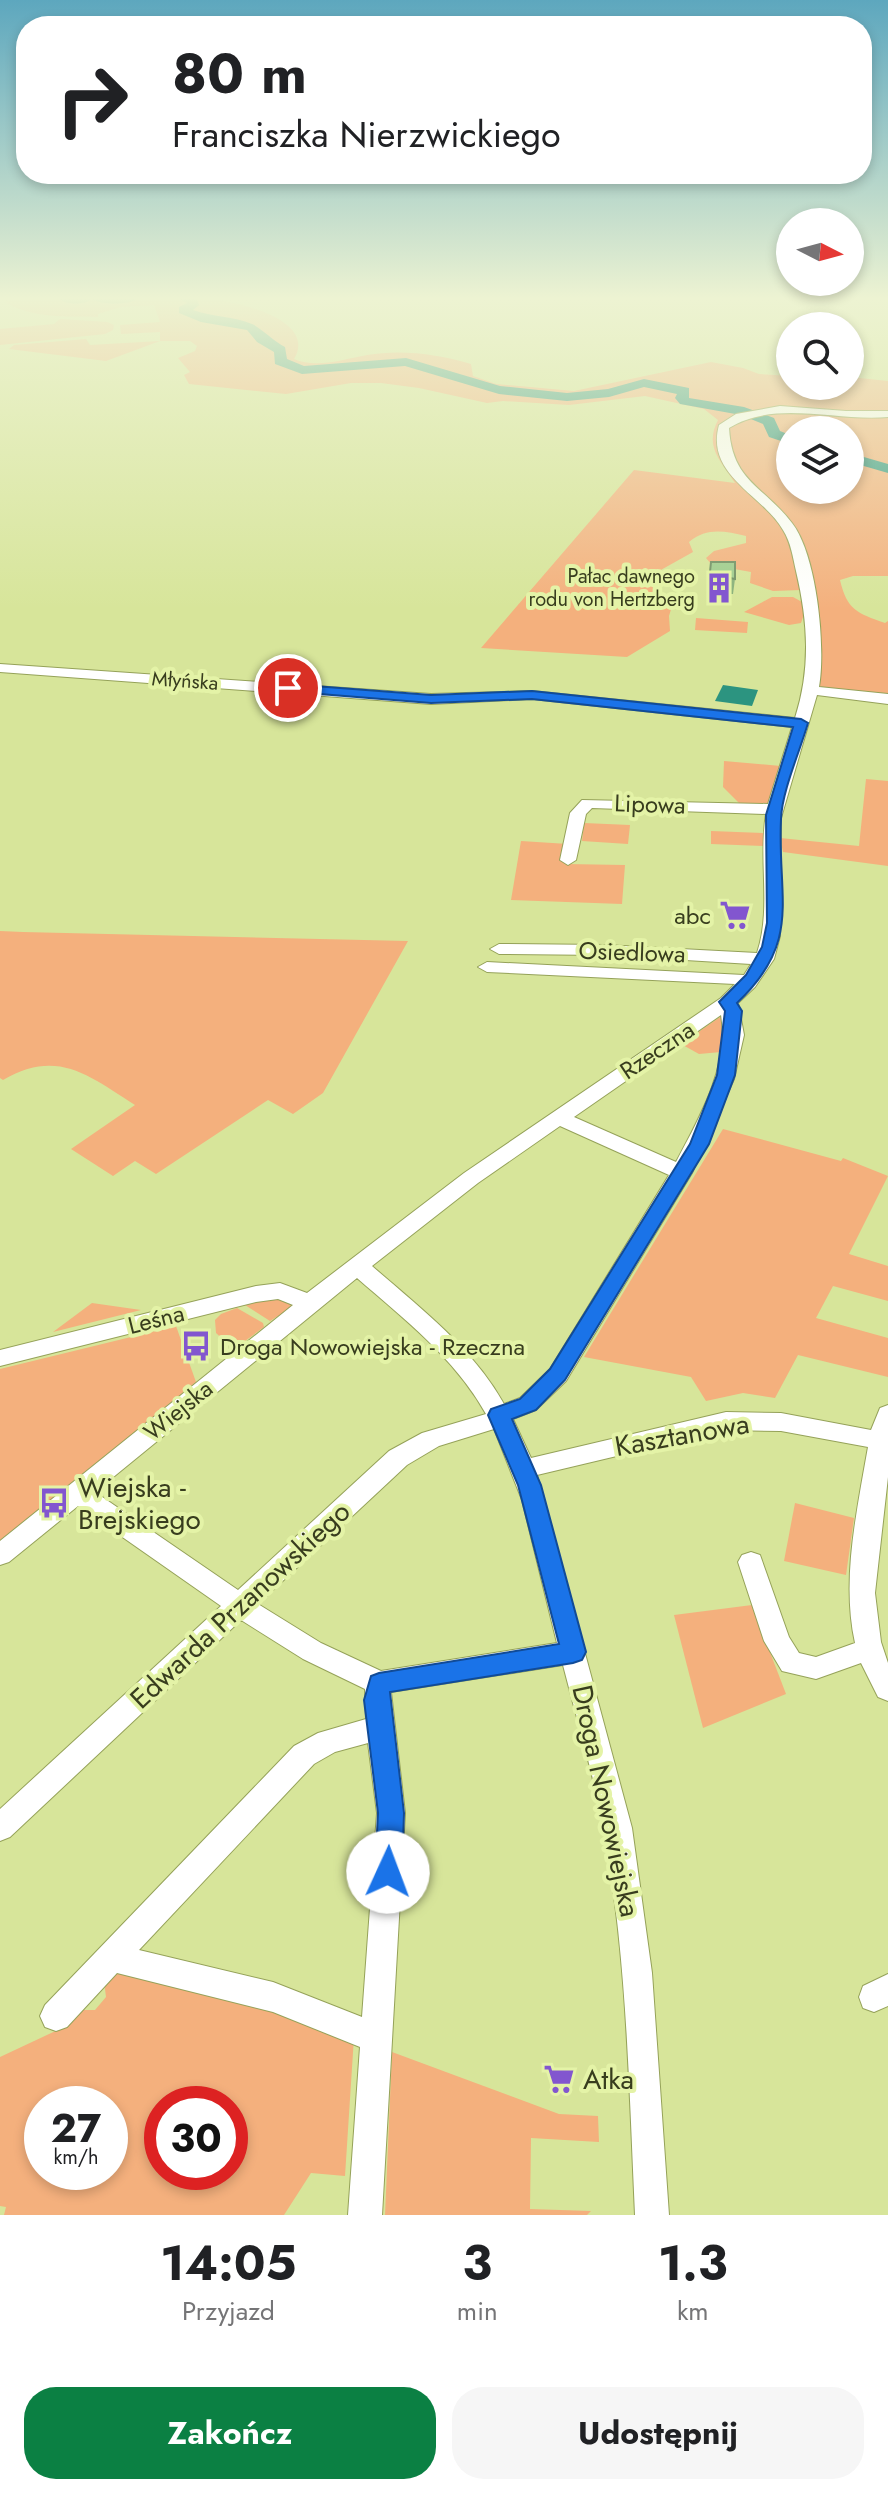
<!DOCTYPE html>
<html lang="pl">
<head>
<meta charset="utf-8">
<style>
  :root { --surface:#fff; --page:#f6f6f6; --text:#202124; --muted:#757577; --accent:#0b8043 }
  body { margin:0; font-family:Jost,sans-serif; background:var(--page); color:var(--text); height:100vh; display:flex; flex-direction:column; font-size:30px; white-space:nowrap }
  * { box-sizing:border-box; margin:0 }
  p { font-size:26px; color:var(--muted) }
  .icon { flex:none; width:44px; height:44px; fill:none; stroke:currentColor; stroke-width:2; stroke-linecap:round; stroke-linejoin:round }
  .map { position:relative; height:2215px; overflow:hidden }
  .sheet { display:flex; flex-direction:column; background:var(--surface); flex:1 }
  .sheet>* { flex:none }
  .hud { position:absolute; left:16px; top:16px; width:856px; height:168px; border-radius:32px; box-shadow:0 4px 12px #0003; background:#fff; color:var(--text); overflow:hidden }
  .needle { width:52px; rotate:96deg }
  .tools { position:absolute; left:776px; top:208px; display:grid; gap:16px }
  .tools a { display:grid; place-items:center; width:88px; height:88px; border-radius:50%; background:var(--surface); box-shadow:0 4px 12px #0003; font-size:40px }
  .speed { position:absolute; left:24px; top:2086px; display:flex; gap:16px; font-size:40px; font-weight:700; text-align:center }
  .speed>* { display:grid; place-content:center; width:104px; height:104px; border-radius:50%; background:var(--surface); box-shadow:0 4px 12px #0003; line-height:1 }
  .speed small { font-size:20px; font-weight:400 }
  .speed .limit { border:12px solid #d22; background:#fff; color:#111 }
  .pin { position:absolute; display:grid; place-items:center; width:68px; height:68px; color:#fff; margin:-34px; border:4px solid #fff; border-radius:50%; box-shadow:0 2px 8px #0007 }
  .me { position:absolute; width:88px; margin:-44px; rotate:2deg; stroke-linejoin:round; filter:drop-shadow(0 0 6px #0008) }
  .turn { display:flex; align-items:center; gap:28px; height:168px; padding:0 24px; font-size:36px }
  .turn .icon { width:104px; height:104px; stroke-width:2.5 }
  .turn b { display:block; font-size:56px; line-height:68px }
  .eta { display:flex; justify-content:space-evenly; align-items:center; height:136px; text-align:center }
  .eta b { font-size:48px; font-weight:700; line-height:56px }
  .primary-button { display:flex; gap:16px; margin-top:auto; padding:16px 24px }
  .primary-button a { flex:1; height:92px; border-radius:32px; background:var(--accent); color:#fff; font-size:32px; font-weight:700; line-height:92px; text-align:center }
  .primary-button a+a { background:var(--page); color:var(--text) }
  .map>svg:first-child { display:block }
</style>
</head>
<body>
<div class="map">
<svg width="888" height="2215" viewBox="0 0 888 2215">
  <rect width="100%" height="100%" fill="#d7e59a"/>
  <g fill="#f4b07d" fill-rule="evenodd">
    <path d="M15 299C78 299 145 294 208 299 235 301 318 319 294 359 316 369 344 359 367 355 401 349 438 354 471 364L473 376 496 384 574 391 711 362 743 368 759 374 790 376V386H850V377L888 381V576H853L840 580C847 610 857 613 885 623L888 621V697L818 687 821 654 817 612 801 590 773 591 750 583 751 572 712 565 706 558 714 551 746 543V536C724 531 707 527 689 542L693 552 659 571 652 586 659 599 672 606 669 616 670 631 627 657 481 648 634 470 735 483C721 461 704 447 718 420L704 409 645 396 569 405 503 401 487 403 419 388 381 383H351L286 394 189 384 184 375 190 372 178 358 195 351 197 346 190 341H160L106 361 9 349 14 345 86 339 90 345 160 341V332L121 334 120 325 160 322 154 305 121 307 98 314V317C67 316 33 319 5 302ZM790 430H850V490H790Z"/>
    <path d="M60 319 107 322 114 325 113 330 105 334 0 345V329L54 324Z"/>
    <path d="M772 597H793L802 602 804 614 801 623 789 625 744 612Z"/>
    <path d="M696 618 748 622 747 633 695 630Z"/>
    <path d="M724 761 781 766 769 804H740L723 787Z"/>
    <path d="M866 779 888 781V866L783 852 780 838 859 846Z"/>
    <path d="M584 823 630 825 628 844 582 841Z"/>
    <path d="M711 831 763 833V846L711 844Z"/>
    <path d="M521 841 568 844 565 864 625 865 622 904 511 900Z"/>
    <path d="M0 931 23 932 408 941 323 1093 293 1114 268 1100 156 1174 135 1161 113 1176 71 1149 135 1105C89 1076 58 1048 3 1080L0 1078Z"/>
    <path d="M723 1015 730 1017 721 1052 699 1054 681 1044Z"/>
    <path d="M723 1129 841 1161 843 1158 888 1176 849 1254 888 1266V1301L833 1286 816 1318 888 1338V1377L798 1355 775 1398 743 1393 706 1401 691 1377 584 1357Z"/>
    <path d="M281 1295 292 1304V1308L282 1318 278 1316 270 1321 245 1305Z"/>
    <path d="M92 1303 141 1310 53 1332Z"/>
    <path d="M237 1308 263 1323 264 1327 245 1341H225L216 1333 215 1320 221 1314Z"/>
    <path d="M176 1326 196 1382 0 1544V1369Z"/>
    <path d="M795 1503 854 1518 846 1575 784 1561Z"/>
    <path d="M752 1605 786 1694 703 1728 674 1615Z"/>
    <path d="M113 1971 271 2005 354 2037 345 2176 311 2173 284 2215H4L6 2207 0 2206V2057L64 2027 80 2010H95L106 1997 104 1981ZM42 2104H110V2172H42ZM162 2104H230V2172H162Z"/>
    <path d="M392 2052 559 2114 598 2116 599 2142 531 2138 530 2209 591 2211 587 2215H385Z"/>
  </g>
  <path fill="#2c9480" d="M723 685 758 690 752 706 715 701Z"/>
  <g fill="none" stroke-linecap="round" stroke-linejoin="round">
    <g fill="#2c9480" fill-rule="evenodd">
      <path d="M59 299H138C128 305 102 305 92 299 85 305 66 305 59 299Z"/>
      <path d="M179 299H197L199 305 193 310C212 317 234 316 252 324 258 326 275 342 285 347L287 359 304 366 406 358 500 386 567 393 608 389 644 379 689 388V398L744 407 774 418 780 431 790 435V444L769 437 763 424 741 415 680 404 675 398 677 394 644 387 609 397 567 401 499 394 405 366 302 374 275 364 274 352 257 342 247 330 201 322 179 313V307L187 303Z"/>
      <path d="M850 453 888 464V473L850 462Z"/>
    </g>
    <g stroke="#95a259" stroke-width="2">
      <g id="minor">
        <path d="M780 406 846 411H888V417C836 422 776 399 729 428 732 482 764 486 792 523 817 555 826 648 819 687L888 694V704L817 695 781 818 780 936 774 959 755 987 738 1003 744 1035 734 1079 692 1173 566 1381 536 1410 513 1419 531 1458 726 1412 781 1413 871 1430 880 1408 888 1405V1477L875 1593 881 1642 888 1663V1701L878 1697 861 1663 816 1679 782 1671 764 1641 738 1562 742 1555 751 1552 760 1555 789 1637 799 1653 816 1657 855 1643C841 1580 857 1510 868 1447L781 1431 726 1430 537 1475 632 1828 652 1973 669 2215H635C629 2087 627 1957 604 1831 594 1775 577 1720 563 1665L391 1692 405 1813 382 2215H348L360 2047 273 2012 117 1973 67 2027 56 2031 45 2027 40 2016 45 2005 294 1746 318 1733 366 1719 365 1689 303 1659 241 1620 10 1837 0 1841V1809L221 1606 78 1506 9 1562 0 1565V1541L293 1305 278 1299 256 1302 0 1366V1350L256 1286 280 1283 307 1293 464 1173 721 998 735 984 487 972 478 967 487 962 744 975 751 964 604 955 499 954 490 949 499 944 604 945 757 953C772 908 758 860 766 814L592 808 586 814 576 860 568 865 560 860 570 813 582 800 768 804 792 727 532 699 431 704 0 672V664L431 694 532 691 795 718C811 668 808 622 796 571 793 558 791 542 783 530 763 495 705 475 719 425L736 414ZM721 1015C730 1065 699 1119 676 1162L574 1117ZM560 1126 669 1175 550 1369 520 1398 504 1404C472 1347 420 1308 372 1266L478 1183ZM357 1278C404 1319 455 1358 486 1414L422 1433 389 1451 238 1590 95 1492ZM494 1429 522 1500 557 1643 381 1671 321 1643 258 1604 407 1465 439 1446ZM368 1743 377 1813 362 2017 273 1982 139 1950 314 1764 335 1752Z"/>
        <path d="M888 1974V2006L874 2012 863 2008 859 1997 863 1986Z"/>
      </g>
    </g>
    <use href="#minor" fill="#fff" fill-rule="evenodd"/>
  </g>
  <path fill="#87af78" d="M711 562 735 579 733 594H729L728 599 708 597Z"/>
  <path fill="#9dcb8c" stroke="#6e8e62" stroke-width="2" d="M711 562H735V579L730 578V583L709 582Z"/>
  <linearGradient id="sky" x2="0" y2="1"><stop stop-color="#5da7be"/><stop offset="0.49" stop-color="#edf3d2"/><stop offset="1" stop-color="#edf3d2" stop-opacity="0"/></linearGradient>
  <rect width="888" height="609" fill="url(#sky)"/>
  <path fill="#1a73e8" stroke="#114b97" stroke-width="2" d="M288 684 431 695 532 691 801 719 808 723C800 751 782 791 781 819 777 898 803 941 737 1003L742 1011 735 1075 709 1144 565 1380 536 1410 512 1419 541 1485 586 1652 582 1660 573 1663 390 1692 404 1813 402 1872 398 1881 388 1885 379 1881 375 1872 378 1813 364 1700 371 1676 379 1673 559 1644 518 1485 488 1415 491 1409 520 1399 550 1369 690 1144 717 1075 725 1011 719 1002 746 975 762 947 767 923 766 815 793 727 532 699 431 703 283 691V685Z"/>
  <defs>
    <g id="building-bare" transform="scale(2.4)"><path d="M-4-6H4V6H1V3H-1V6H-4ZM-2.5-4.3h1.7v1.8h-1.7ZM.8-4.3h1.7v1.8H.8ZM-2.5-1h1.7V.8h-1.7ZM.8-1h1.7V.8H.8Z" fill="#8256cf" stroke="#e4f3a7" stroke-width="2.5" paint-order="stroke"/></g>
    <g id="supermarket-bare" transform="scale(2.4)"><path d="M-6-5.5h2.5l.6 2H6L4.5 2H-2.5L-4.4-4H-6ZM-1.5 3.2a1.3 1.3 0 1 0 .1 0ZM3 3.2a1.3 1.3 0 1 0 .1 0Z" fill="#8256cf" stroke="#e4f3a7" stroke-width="2.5" paint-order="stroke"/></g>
    <g id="bus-bare" transform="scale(2.4)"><path d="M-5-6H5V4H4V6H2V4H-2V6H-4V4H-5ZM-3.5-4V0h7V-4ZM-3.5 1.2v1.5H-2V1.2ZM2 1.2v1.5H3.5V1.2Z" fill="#8256cf" stroke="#e4f3a7" stroke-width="2.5" paint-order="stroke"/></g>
  </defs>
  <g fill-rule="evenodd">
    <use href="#building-bare" x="719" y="588"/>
    <use href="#supermarket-bare" x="735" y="915"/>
    <use href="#bus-bare" x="196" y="1346"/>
    <use href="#bus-bare" x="54" y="1503"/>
    <use href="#supermarket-bare" x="559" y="2079"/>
  </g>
  <g text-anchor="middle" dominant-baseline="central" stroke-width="8" stroke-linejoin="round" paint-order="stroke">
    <g font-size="20" fill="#383d1e" stroke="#e4f3a7" text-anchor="end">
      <text x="695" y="576">Pałac dawnego<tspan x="695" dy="23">rodu von Hertzberg</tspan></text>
    </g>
    <g font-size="20" fill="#383d1e" stroke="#e4f3a7">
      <text transform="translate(185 681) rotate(4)">Młyńska</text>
    </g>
    <g font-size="24" fill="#383d1e" stroke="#e4f3a7">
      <text transform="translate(650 804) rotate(2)">Lipowa</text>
      <text transform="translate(632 952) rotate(2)">Osiedlowa</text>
      <text transform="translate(657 1050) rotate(-34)">Rzeczna</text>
      <text transform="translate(156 1319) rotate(-14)">Leśna</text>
      <text transform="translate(178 1410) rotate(-39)">Wiejska</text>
    </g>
    <g font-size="24" fill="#383d1e" stroke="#e4f3a7" text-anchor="end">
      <text x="711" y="915">abc</text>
      <text x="220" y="1346" text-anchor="start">Droga Nowowiejska - Rzeczna</text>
    </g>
    <g font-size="28" fill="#383d1e" stroke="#e4f3a7">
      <text transform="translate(682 1435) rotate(-10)">Kasztanowa</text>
      <text transform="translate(240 1605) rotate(-43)">Edwarda Przanowskiego</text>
      <text transform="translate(606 1801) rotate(78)">Droga Nowowiejska</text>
    </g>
    <g font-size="28" fill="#383d1e" stroke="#e4f3a7" text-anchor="start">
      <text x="78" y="1487">Wiejska -<tspan x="78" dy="32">Brejskiego</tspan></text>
      <text x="583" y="2079">Atka</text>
    </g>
  </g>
</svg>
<div class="tools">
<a><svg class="needle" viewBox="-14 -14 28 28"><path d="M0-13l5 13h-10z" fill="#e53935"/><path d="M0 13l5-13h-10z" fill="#757577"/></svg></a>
<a><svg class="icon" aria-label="search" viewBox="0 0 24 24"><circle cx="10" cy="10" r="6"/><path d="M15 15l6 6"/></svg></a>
<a><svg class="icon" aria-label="layers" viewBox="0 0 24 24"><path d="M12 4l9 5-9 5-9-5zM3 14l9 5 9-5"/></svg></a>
</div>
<div class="speed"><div>27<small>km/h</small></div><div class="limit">30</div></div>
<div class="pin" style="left:288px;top:688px;background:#d93025"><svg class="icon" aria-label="arrive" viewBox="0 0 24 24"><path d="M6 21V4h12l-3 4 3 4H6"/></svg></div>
<svg class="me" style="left:388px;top:1872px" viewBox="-20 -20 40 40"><circle r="19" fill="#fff"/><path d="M0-13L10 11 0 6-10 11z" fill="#1a73e8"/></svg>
<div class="hud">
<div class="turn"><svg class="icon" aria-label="right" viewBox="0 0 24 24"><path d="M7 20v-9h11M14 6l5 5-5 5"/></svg><div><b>80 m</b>Franciszka Nierzwickiego</div></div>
</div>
</div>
<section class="sheet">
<div class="eta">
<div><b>14:05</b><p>Przyjazd</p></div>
<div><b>3</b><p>min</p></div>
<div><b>1.3</b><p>km</p></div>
</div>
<div class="primary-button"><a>Zakończ</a><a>Udostępnij</a></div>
</section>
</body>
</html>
